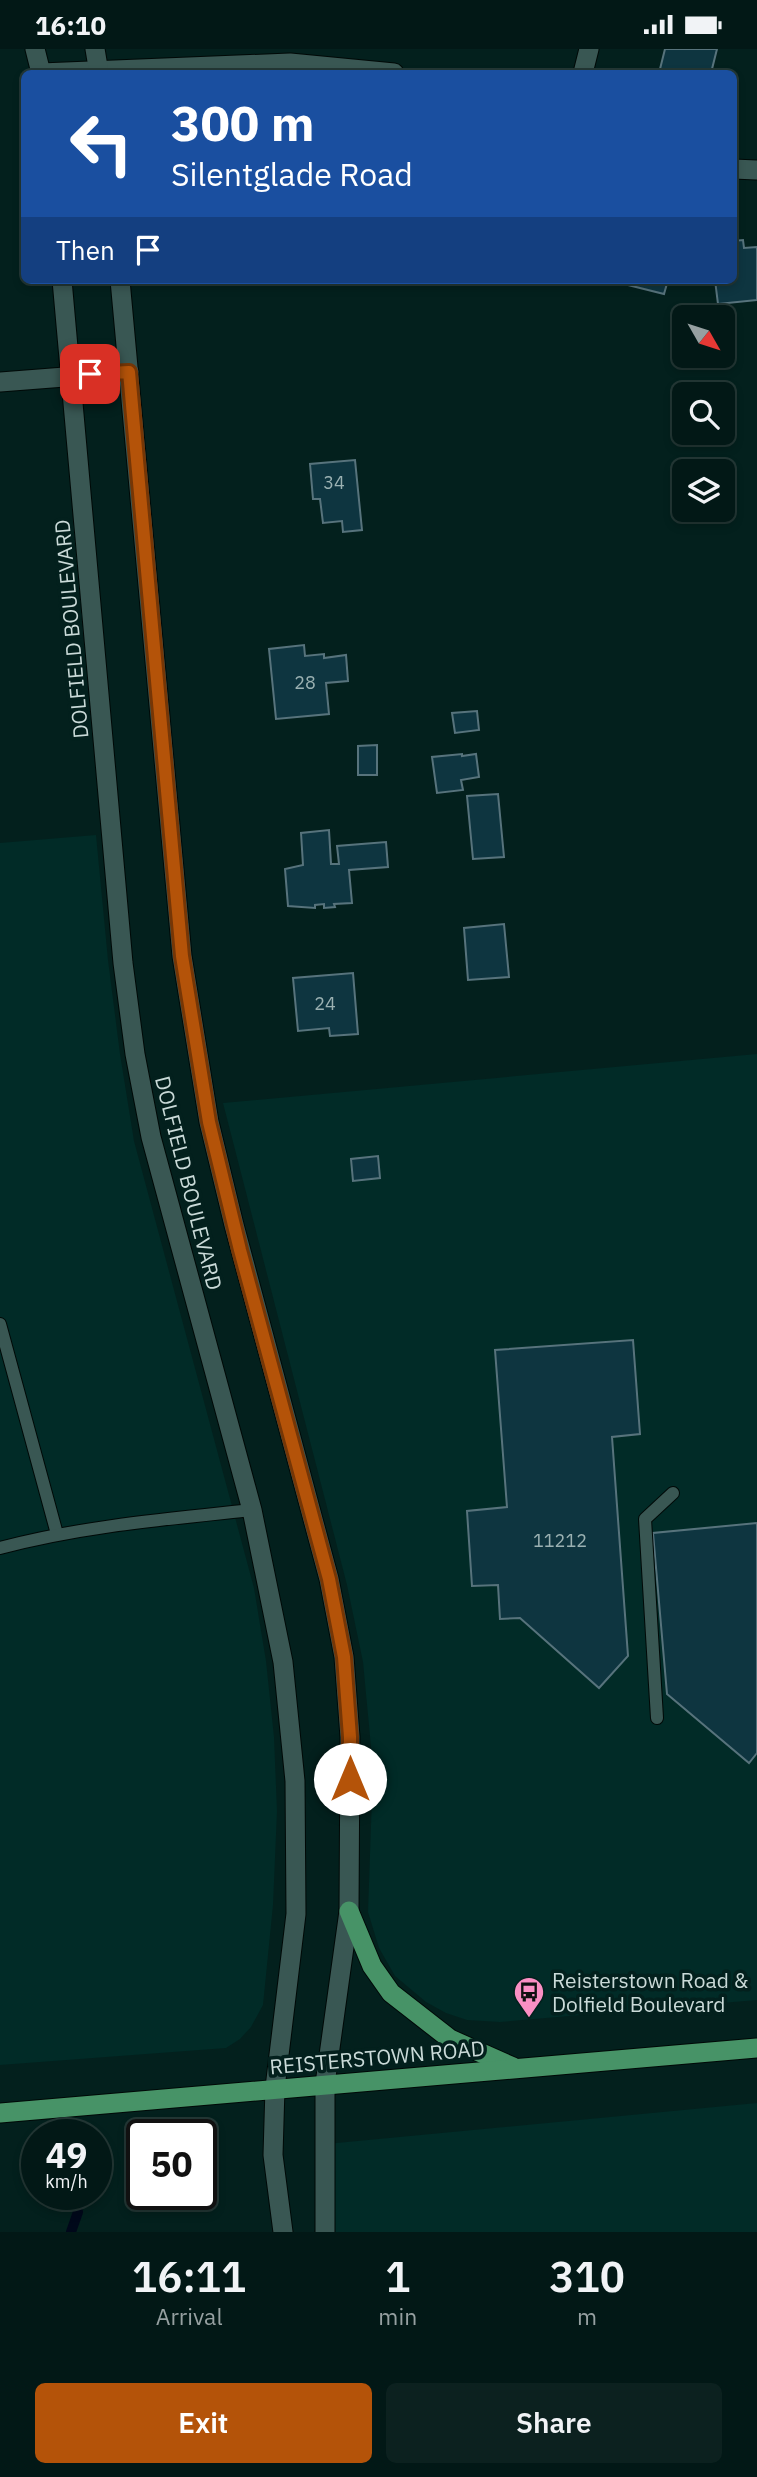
<!DOCTYPE html>
<html lang="en">
<head>
<meta charset="utf-8">
<style>
  :root { --surface:#021816; --page:#0c211f; --text:#f1f3f6; --muted:#96a0a1; --line:#233735; --accent:#b45309 }
  body { margin:0; font-family:"IBM Plex Sans",sans-serif; background:var(--page); color:var(--text); height:100vh; display:flex; flex-direction:column; font-size:26px; white-space:nowrap }
  * { box-sizing:border-box; margin:0 }
  p { font-size:23px; color:var(--muted) }
  .icon { flex:none; width:38px; height:38px; fill:none; stroke:currentColor; stroke-width:2; stroke-linecap:round; stroke-linejoin:round }
  .map { position:relative; height:2183px; overflow:hidden }
  .side { display:flex; flex-direction:column; background:var(--surface); flex:1 }
  .side>* { flex:none }
  .guide { position:absolute; left:21px; top:21px; width:716px; height:214px; border-radius:10px; box-shadow:0 4px 10px #0003,0 0 0 2px var(--line); background:#1a4fa0; color:#fff; overflow:hidden }
  .needle { width:46px; rotate:129deg }
  .fabs { position:absolute; left:672px; top:256px; display:grid; gap:14px }
  .fabs a { display:grid; place-items:center; width:63px; height:63px; border-radius:10px; background:var(--surface); box-shadow:0 4px 10px #0003,0 0 0 2px var(--line); font-size:35px }
  .speed { position:absolute; left:21px; top:2070px; display:flex; gap:14px; font-size:35px; font-weight:700; text-align:center }
  .speed>* { display:grid; place-content:center; width:91px; height:91px; border-radius:50%; background:var(--surface); box-shadow:0 4px 10px #0003,0 0 0 2px var(--line); line-height:1 }
  .speed small { font-size:18px; font-weight:400 }
  .speed .limit { border:4px solid #111; border-radius:10px; background:#fff; color:#111 }
  .pin { position:absolute; display:grid; place-items:center; width:60px; height:60px; color:#fff; margin:-30px; border-radius:14px; box-shadow:0 4px 10px #0006 }
  .me { position:absolute; width:77px; margin:-38px; rotate:0deg; stroke-linejoin:round; filter:drop-shadow(0 0 5px #0008) }
  .turn { display:flex; align-items:center; gap:24px; height:147px; padding:0 35px; font-size:32px }
  .turn .icon { width:91px; height:91px; stroke-width:2.5 }
  .turn b { display:block; font-size:49px; line-height:60px }
  .then { display:flex; align-items:center; height:66px; padding:0 35px; background:#0003; gap:14px; font-size:26px }
  .eta { display:flex; justify-content:space-evenly; align-items:center; height:119px; text-align:center }
  .eta b { font-size:42px; font-weight:600; line-height:49px }
  .button { display:flex; gap:14px; margin-top:auto; padding:14px 35px }
  .button a { flex:1; height:80px; border-radius:10px; background:var(--accent); color:#fff; font-size:28px; font-weight:600; line-height:80px; text-align:center }
  .button a+a { background:var(--page); color:var(--text) }
  .status { display:flex; justify-content:space-between; align-items:center; height:49px; padding:0 35px; background:var(--surface); direction:ltr }
  .status svg { height:19px; fill:currentColor }
  .map>svg:first-child { display:block }
</style>
</head>
<body>
<div class="status"><b>16:10</b><svg viewBox="0 0 49 12"><path d="M0 12V9h3v3zM5 12V6h3v6zM10 12V3h3v9zM15 12V0h3v12zM26 1h20v11H26zM47 4h2v5h-2z"/></svg></div>
<div class="map">
<svg width="757" height="2183" viewBox="0 0 757 2183">
  <rect width="100%" height="100%" fill="#03201d"/>
  <g fill="#012b27">
    <path d="M96 786 108 911 120 1005 134 1092 254 1539 266 1612 274 1688 277 1762 273 1856 263 1956 251 1978 240 1990 226 1999 0 2016V794Z"/>
    <path d="M757 1005V1951L500 1973 467 1971 446 1964 426 1953 395 1927 379 1899 368 1863 373 1719 363 1613 347 1536 223 1054Z"/>
    <path d="M757 2054V2183H335L326 2095Z"/>
  </g>
  <g fill="none" stroke-linecap="round" stroke-linejoin="round">
    <path stroke="#00081a" stroke-width="10" d="M71 2183 78 2163"/>
  </g>
  <g fill="#0e3540" stroke="#57737c" stroke-width="2">
    <path d="M665 0H717L711 24H659Z"/>
    <path d="M743 191 744 199 757 198V251L718 255 715 231H733V192Z"/>
    <path d="M608 231H668L664 245Z"/>
    <path d="M355 411 362 481 343 483 342 472 323 474 320 450H313L310 415Z"/>
    <path d="M304 596 305 607 324 605V609L346 606 348 632 326 634 329 665 276 670 269 600Z"/>
    <path d="M477 662 479 681 455 684 452 664Z"/>
    <path d="M377 696V726H358V697Z"/>
    <path d="M462 705V707L476 705 479 728 461 731 463 741 437 744 432 708Z"/>
    <path d="M498 745 504 808 473 810 467 747Z"/>
    <path d="M329 781 331 815H339L337 797 386 793 388 818 349 821 352 854 334 855 335 858 324 859V855L315 856V859L288 857 285 820 303 816 301 784Z"/>
    <path d="M504 875 509 928 468 931 464 879Z"/>
    <path d="M353 924 358 985 330 987 329 979 298 982 293 929Z"/>
    <path d="M378 1107 380 1129 353 1132 351 1110Z"/>
    <path d="M633 1291 640 1385 612 1388 628 1607 599 1639 520 1569 500 1570 498 1536 472 1537 467 1462 507 1458 495 1301Z"/>
    <path d="M757 1474V1704L749 1714 667 1645 653 1484Z"/>
  </g>
  <g fill="none" stroke-linecap="round" stroke-linejoin="round">
    <g stroke="#000907" stroke-width="14">
      <g id="service">
        <path d="M0 1275 57 1485"/>
        <path d="M0 1499C83 1477 167 1470 252 1461"/>
        <path d="M657 1669 645 1470 673 1444"/>
      </g>
    </g>
    <g stroke="#000907" stroke-width="21">
      <g id="minor">
        <path d="M41 24 290 14 394 24"/>
        <path d="M583 24 589 0"/>
        <path d="M733 120 757 121"/>
        <path d="M0 333 129 323"/>
        <path d="M325 2035V2183"/>
        <path d="M275 2039 273 2106 283 2183"/>
      </g>
    </g>
    <g stroke="#000907" stroke-width="21">
      <g id="secondary">
        <path d="M35 0 41 24"/>
        <path d="M95 0 99 24"/>
        <path d="M62 231 123 914 135 1005 151 1088 252 1461 283 1613 295 1732 296 1865 275 2039"/>
        <path d="M120 231 182 907 209 1073 234 1176 329 1530 344 1608 350 1688 349 1862 325 2035"/>
      </g>
    </g>
    <g stroke="#000907" stroke-width="21">
      <g id="primary">
        <path d="M349 1862 372 1917 391 1944 450 1990 513 2018"/>
        <path d="M0 2064 757 1999"/>
      </g>
    </g>
    <use href="#service" stroke="#395753" stroke-width="12"/>
    <use href="#minor" stroke="#395753" stroke-width="19"/>
    <use href="#secondary" stroke="#395753" stroke-width="19"/>
    <use href="#primary" stroke="#479367" stroke-width="19"/>
  </g>
  <g fill="none" stroke-linecap="round" stroke-linejoin="round">
    <g stroke="#753606" stroke-width="18">
      <path id="route" d="M90 325 129 323 182 907 209 1073 240 1201 329 1530 344 1608 350 1688V1730"/>
    </g>
    <use href="#route" stroke="#b45309" stroke-width="12"/>
  </g>
  <defs>
    <g id="bus-pin" transform="scale(1.575)"><path d="M0 17L-7.5 6A9.5 9.5 0 1 1 7.5 6Z" fill="#fb8fc4" stroke="#03201d"/><path d="M-5-6H5V4H4V6H2V4H-2V6H-4V4H-5ZM-3.5-4V0h7V-4ZM-3.5 1.2v1.5H-2V1.2ZM2 1.2v1.5H3.5V1.2Z" fill="#111"/></g>
  </defs>
  <g fill-rule="evenodd">
    <use href="#bus-pin" x="529" y="1943"/>
  </g>
  <g text-anchor="middle" dominant-baseline="central" stroke-width="7" stroke-linejoin="round" paint-order="stroke">
    <g font-size="18" fill="#9bb1b2">
      <text x="334" y="433">34</text>
      <text x="305" y="633">28</text>
      <text x="325" y="954">24</text>
      <text x="560" y="1491">11212</text>
    </g>
    <g font-size="21" fill="#cadad8" stroke="#03201d">
      <text transform="translate(71 580) rotate(-95)">DOLFIELD BOULEVARD</text>
      <text transform="translate(189 1134) rotate(76)">DOLFIELD BOULEVARD</text>
      <text transform="translate(377 2008) rotate(-5)">REISTERSTOWN ROAD</text>
    </g>
    <g font-size="21" fill="#cadad8" stroke="#03201d" text-anchor="start">
      <text x="552" y="1931">Reisterstown Road &amp;<tspan x="552" dy="24">Dolfield Boulevard</tspan></text>
    </g>
  </g>
</svg>
<div class="fabs">
<a><svg class="needle" viewBox="-14 -14 28 28"><path d="M0-13l5 13h-10z" fill="#e53935"/><path d="M0 13l5-13h-10z" fill="#96a0a1"/></svg></a>
<a><svg class="icon" aria-label="search" viewBox="0 0 24 24"><circle cx="10" cy="10" r="6"/><path d="M15 15l6 6"/></svg></a>
<a><svg class="icon" aria-label="layers" viewBox="0 0 24 24"><path d="M12 4l9 5-9 5-9-5zM3 14l9 5 9-5"/></svg></a>
</div>
<div class="speed"><div>49<small>km/h</small></div><div class="limit">50</div></div>
<div class="pin" style="left:90px;top:325px;background:#d93025"><svg class="icon" aria-label="arrive" viewBox="0 0 24 24"><path d="M6 21V4h12l-3 4 3 4H6"/></svg></div>
<svg class="me" style="left:350px;top:1730px" viewBox="-20 -20 40 40"><circle r="19" fill="#fff"/><path d="M0-13L10 11 0 6-10 11z" fill="#b45309"/></svg>
<div class="guide">
<div class="turn"><svg class="icon" aria-label="left" viewBox="0 0 24 24"><path d="M17 20v-9H6M10 6l-5 5 5 5"/></svg><div><b>300 m</b>Silentglade Road</div></div>
<div class="then">Then<svg class="icon" aria-label="arrive" viewBox="0 0 24 24"><path d="M6 21V4h12l-3 4 3 4H6"/></svg></div>
</div>
</div>
<section class="side">
<div class="eta">
<div><b>16:11</b><p>Arrival</p></div>
<div><b>1</b><p>min</p></div>
<div><b>310</b><p>m</p></div>
</div>
<div class="button"><a>Exit</a><a>Share</a></div>
</section>
</body>
</html>
